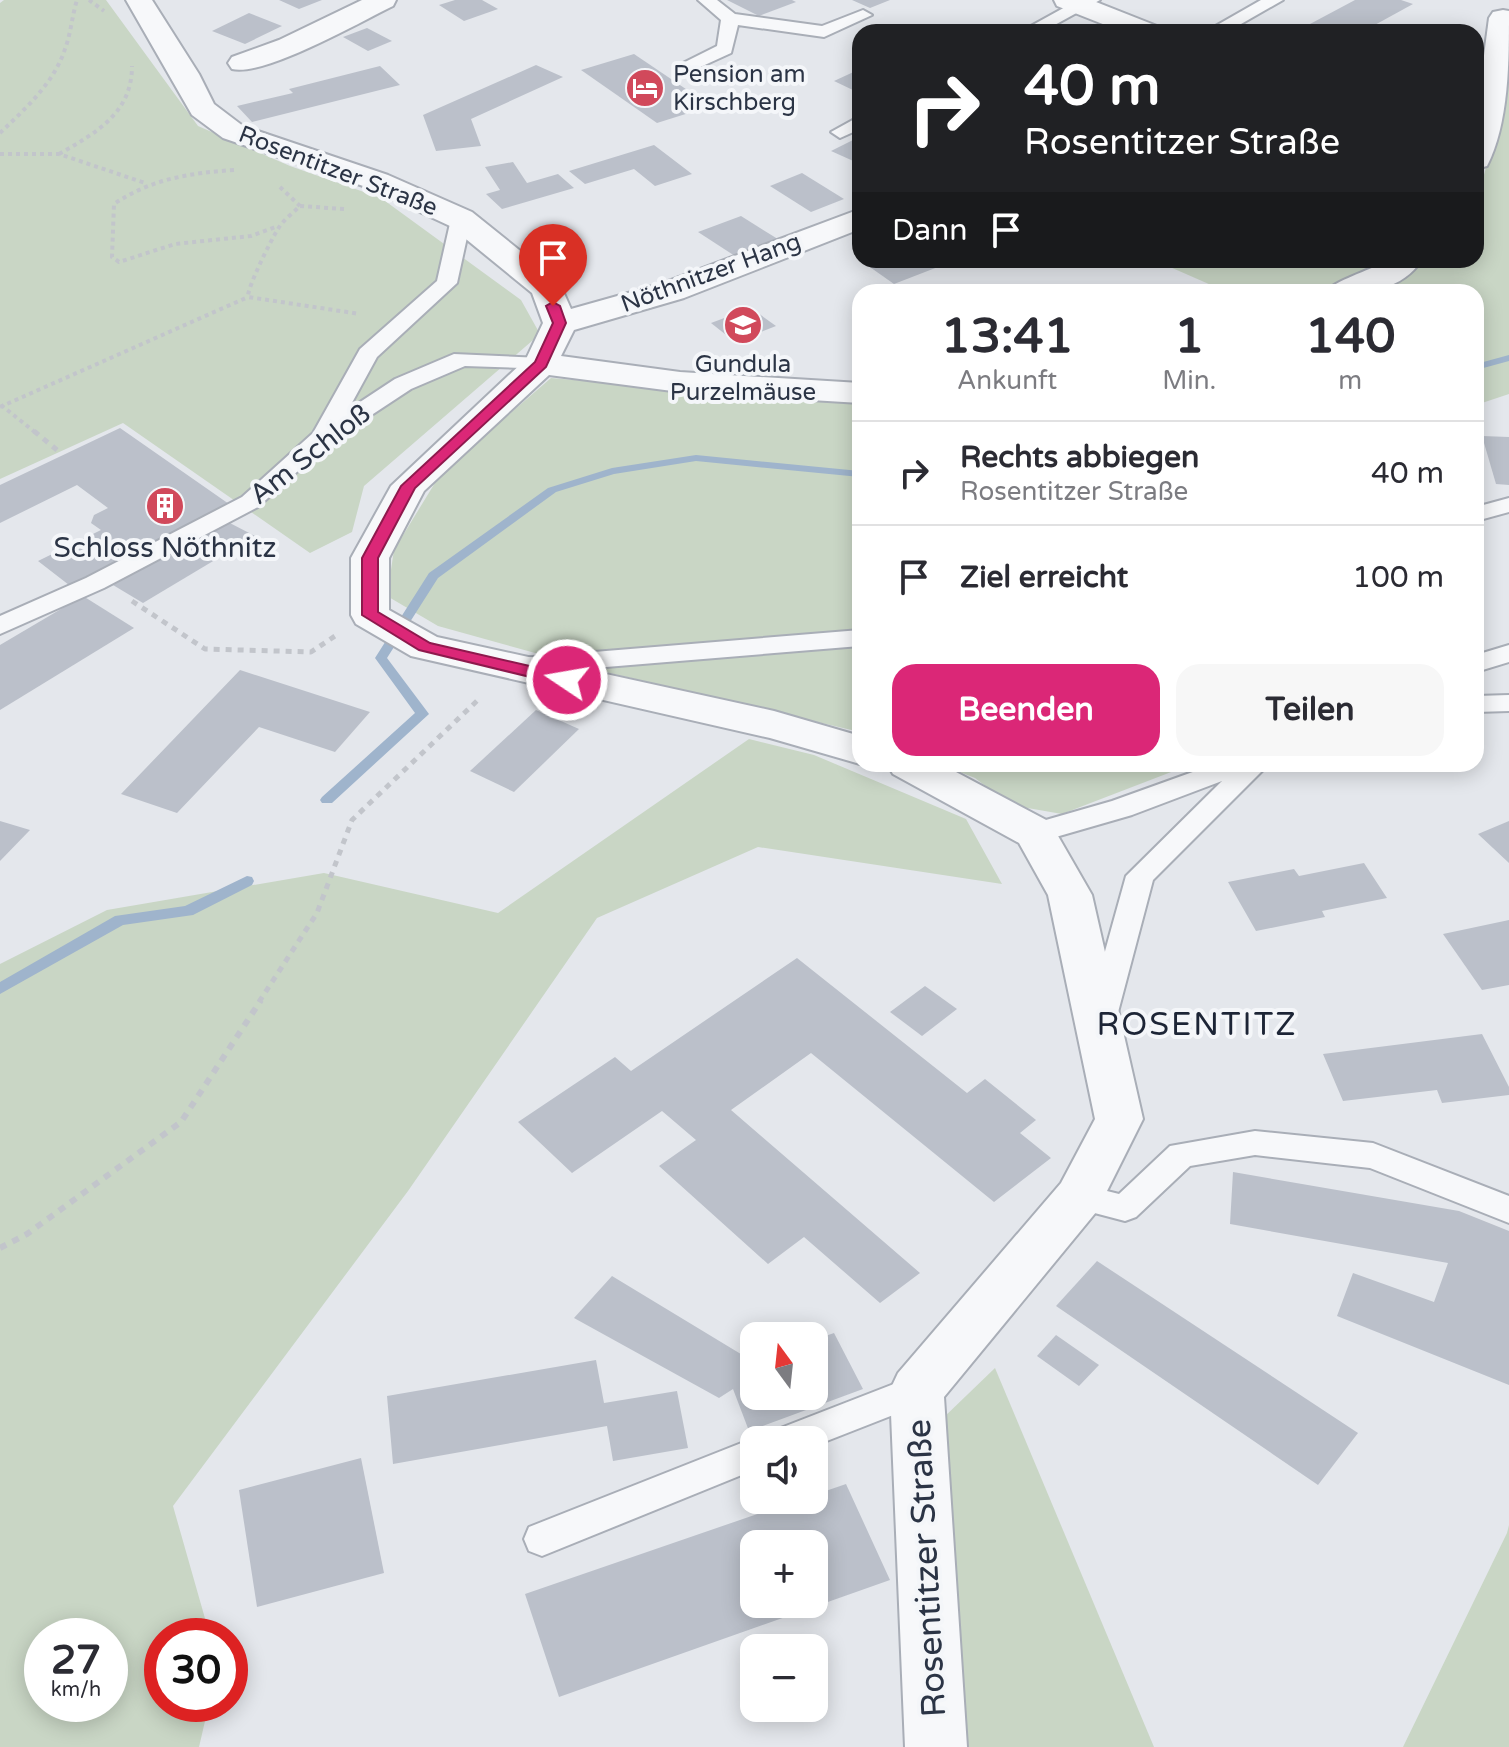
<!DOCTYPE html>
<html lang="de">
<head>
<meta charset="utf-8">
<style>
  :root { --surface:#fff; --page:#f7f7f7; --text:#2b2b33; --muted:#7c7c81; --line:#e1e1e2; --accent:#db2777 }
  body { margin:0; font-family:"Varela Round",sans-serif; background:var(--page); color:var(--text); height:100vh; display:flex; flex-direction:column; font-size:30px; white-space:nowrap }
  * { box-sizing:border-box; margin:0 }
  p { font-size:26px; color:var(--muted) }
  .icon { flex:none; width:44px; height:44px; fill:none; stroke:currentColor; stroke-width:2; stroke-linecap:round; stroke-linejoin:round }
  .map { position:relative; flex:1; overflow:hidden }
  .details { position:absolute; left:852px; top:284px; width:632px; height:488px; display:flex; flex-direction:column; background:var(--surface); border-radius:24px; box-shadow:0 4px 20px #0003 }
  .details>* { flex:none }
  .top-card { position:absolute; left:852px; top:24px; width:632px; height:244px; border-radius:24px; box-shadow:0 4px 20px #0003; background:#202124; color:#fff; overflow:hidden }
  .needle { width:52px; rotate:345deg }
  .fabs { position:absolute; left:740px; top:1322px; display:grid; gap:16px }
  .fabs a { display:grid; place-items:center; width:88px; height:88px; border-radius:16px; background:var(--surface); box-shadow:0 4px 20px #0003; font-size:40px }
  .speed { position:absolute; left:24px; top:1618px; display:flex; gap:16px; font-size:40px; font-weight:700; text-align:center }
  .speed>* { display:grid; place-content:center; width:104px; height:104px; border-radius:50%; background:var(--surface); box-shadow:0 4px 20px #0003; line-height:1 }
  .speed small { font-size:20px; font-weight:400 }
  .speed .limit { border:12px solid #d22; background:#fff; color:#111 }
  .pin { position:absolute; display:grid; place-items:center; width:68px; height:68px; color:#fff; margin:-82px -34px; border-radius:50% 50% 50% 0; rotate:-45deg; box-shadow:0 0 8px #0007 }
  .pin .icon { rotate:45deg }
  .me { position:absolute; width:88px; margin:-44px; rotate:282deg; stroke-linejoin:round; filter:drop-shadow(0 0 6px #0008) }
  .turn { display:flex; align-items:center; gap:28px; height:168px; padding:0 40px; font-size:36px }
  .turn .icon { width:104px; height:104px; stroke-width:2.5 }
  .turn b { display:block; font-size:56px; line-height:68px }
  .then { display:flex; align-items:center; height:76px; padding:0 40px; background:#0003; gap:16px; font-size:30px }
  .eta { display:flex; justify-content:space-evenly; align-items:center; height:136px; text-align:center }
  .eta b { font-size:48px; font-weight:700; line-height:56px }
  .cta { display:flex; gap:16px; margin-top:auto; padding:16px 40px }
  .cta a { flex:1; height:92px; border-radius:24px; background:var(--accent); color:#fff; font-size:32px; font-weight:700; line-height:92px; text-align:center }
  .cta a+a { background:var(--page); color:var(--text) }
  ul { padding:0; list-style:none }
  li { display:flex; align-items:center; gap:24px; height:104px; padding:0 40px; border-top:2px solid var(--line) }
  li div { flex:1 }
  li b { display:block; font-size:30px }
  li em { font-style:normal }
  .map>svg:first-child { display:block }
</style>
</head>
<body>
<div class="map">
<svg width="1509" height="1747" viewBox="0 0 1509 1747">
  <rect width="100%" height="100%" fill="#e4e7ec"/>
  <g fill="#c9d6c5" fill-rule="evenodd">
    <path d="M4 0H106L198 126 290 166 381 198 521 300 540 334 364 486 352 532 310 553 123 423 0 479V3Z"/>
    <path d="M1509 52V394L1476 405V292H1364L1383 285 1419 260H1476V204L1493 142Z"/>
    <path d="M1154 260H1392L1359 279 1318 292H1227Z"/>
    <path d="M551 378 726 393 860 399V732L593 669 438 626 387 596 394 550 441 473Z"/>
    <path d="M749 739 814 755 966 819 1002 884 758 847 597 918 408 1191 173 1506 210 1636H162V1704H209L199 1747H0V964L107 910 324 873 498 913ZM42 1636H110V1704H42Z"/>
    <path d="M940 764H1192L1062 814 1010 805 975 778Z"/>
    <path d="M995 1368 1154 1747H967L940 1421Z"/>
    <path d="M1509 1525V1747H1403L1507 1533Z"/>
  </g>
  <g fill="none" stroke-linecap="round" stroke-linejoin="round">
    <g fill="#9fb4cc" fill-rule="evenodd">
      <path d="M1509 355V361L1476 370V364Z"/>
      <path d="M696 455 860 471V477L696 461 614 474 556 492 438 578 387 658 429 714 332 803H322L320 800 322 797 415 713 375 658 429 573 548 488 612 468Z"/>
      <path d="M247 876 252 877 254 881 252 885 193 915 123 925 0 994V982L115 916 185 906Z"/>
    </g>
  </g>
  <g fill="#bbc0ca" fill-rule="evenodd">
    <path d="M279 0H322L299 9Z"/>
    <path d="M455 0H482L498 9 464 21 439 5Z"/>
    <path d="M727 0H792L796 2 759 16Z"/>
    <path d="M852 0H890L870 8Z"/>
    <path d="M1355 0H1401L1413 4 1362 32H1295Z"/>
    <path d="M249 13 282 26 245 44 212 31Z"/>
    <path d="M367 28 392 41 368 51 343 37Z"/>
    <path d="M634 54 711 106 657 123 581 70Z"/>
    <path d="M536 65 563 77 471 119 481 146 436 151 423 115Z"/>
    <path d="M380 66 400 85 252 122 237 106 293 93 289 89Z"/>
    <path d="M860 69V88L855 91 834 81Z"/>
    <path d="M860 136V164L831 151 853 140Z"/>
    <path d="M654 145 692 174 655 186 634 169 585 184 569 171Z"/>
    <path d="M513 162 527 183 558 174 574 188 502 209 486 194 500 190 485 167Z"/>
    <path d="M802 173 844 199 811 212 770 186Z"/>
    <path d="M741 216 781 241 738 258 698 232Z"/>
    <path d="M881 260H956L894 284 867 265Z"/>
    <path d="M751 308 776 326 735 342 711 323Z"/>
    <path d="M120 428 229 504 69 585 38 561 101 530 91 523 94 515 108 508 77 485 0 523V485Z"/>
    <path d="M1482 436 1509 437V485L1496 484Z"/>
    <path d="M224 520 255 536 143 603 113 585Z"/>
    <path d="M83 596 134 628 0 710V645Z"/>
    <path d="M240 670 370 712 335 752 259 727 177 813 121 794Z"/>
    <path d="M536 710 579 729 514 792 470 771Z"/>
    <path d="M0 821 30 830 0 861Z"/>
    <path d="M1509 821V863L1478 834Z"/>
    <path d="M1364 863 1387 898 1322 911 1325 917 1256 931 1228 882 1294 869 1299 876Z"/>
    <path d="M1509 920V985L1482 990 1443 934Z"/>
    <path d="M797 958 967 1093 985 1079 1036 1120 1020 1133 1051 1158 994 1202 811 1053 731 1110 920 1273 880 1303 804 1237 768 1264 659 1166 696 1140 662 1111 572 1173 518 1122 615 1057 631 1071Z"/>
    <path d="M925 986 957 1009 922 1036 890 1012Z"/>
    <path d="M1482 1034 1509 1087V1095L1442 1103 1437 1090 1343 1101 1323 1054Z"/>
    <path d="M1233 1172 1459 1211 1509 1231V1385L1337 1316 1353 1273 1434 1302 1448 1263 1230 1224Z"/>
    <path d="M1097 1261 1358 1433 1318 1485 1056 1306Z"/>
    <path d="M612 1276 754 1362V1396H814V1340L834 1333 863 1389 749 1431 733 1389 719 1398 574 1318Z"/>
    <path d="M1056 1335 1099 1365 1079 1386 1037 1356Z"/>
    <path d="M596 1360 604 1403 677 1391 688 1448 613 1461 607 1426 393 1464 387 1396Z"/>
    <path d="M361 1458 384 1573 257 1607 239 1490Z"/>
    <path d="M846 1484 890 1580 559 1697 525 1594 798 1500H814V1495ZM754 1544H814V1604H754Z"/>
  </g>
  <g fill="none" stroke-linecap="round" stroke-linejoin="round">
    <g stroke="#a9aeb7" stroke-width="4">
      <g id="service">
        <path d="M698 0H717L735 14 822 26 863 10 872 15 824 37 738 25 731 53 685 74 676 69 679 65 717 46 721 20Z"/>
        <path d="M1078 0H1100L1042 32H1020Z"/>
        <path d="M1261 0H1283L1227 32H1205Z"/>
        <path d="M860 116V129L840 138 831 132Z"/>
        <path d="M461 213 471 219 457 283 377 357 348 410 395 379 454 354 541 358 549 359 552 364 549 369 465 366 411 389 329 443 258 507 104 588 0 634V616L86 578 242 497 313 433 360 349 437 281 451 219Z"/>
        <path d="M1509 498V512L1476 521V507Z"/>
        <path d="M860 630V646L521 674 512 672 508 666 512 660 521 658Z"/>
        <path d="M1509 645V662L1476 672V655Z"/>
        <path d="M1509 695V711L1476 712V696Z"/>
        <path d="M1215 764H1269L1153 880 1117 1016 1113 1024 1102 1027 1091 1024 1087 1016 1126 876 1222 781 1132 815 1035 843 1025 840 1021 833 1025 826 1112 801Z"/>
        <path d="M1255 1131 1373 1143 1509 1196V1223L1370 1168 1255 1155 1190 1166 1136 1217 1125 1221 1068 1206 1063 1197 1068 1188 1079 1184 1119 1194 1170 1146Z"/>
        <path d="M917 1375 929 1379 934 1390 929 1401 814 1446V1440H772L778 1429Z"/>
        <path d="M754 1438 759 1440H754V1470L542 1556 529 1551 524 1539 529 1527Z"/>
      </g>
    </g>
    <g stroke="#a9aeb7" stroke-width="4">
      <g id="minor">
        <path d="M126 0H152L199 74 214 104 243 126 388 175 472 212 559 282 571 309 660 284 860 209V229L684 298 574 330 561 356 680 372 860 383V403L680 392 549 375 424 491 389 558V610L437 637 774 711 860 736V764L770 738 411 656 356 624 351 615V558L391 486 526 359 543 323 532 293 450 226 366 187 223 138 192 115Z"/>
        <path d="M362 0H396L393 6C360 22 264 77 232 69L228 63 232 57 279 40Z"/>
        <path d="M1054 0H1091L1157 26 1161 32H1123L1057 6Z"/>
        <path d="M1503 10 1509 11C1509 61 1509 123 1487 166L1476 169V115L1489 18 1493 12Z"/>
        <path d="M1386 260H1422C1399 294 1362 292 1326 292 1334 280 1369 272 1386 260Z"/>
        <path d="M887 764H941L1050 822 1092 895 1143 1119 1097 1211 944 1397 967 1747H905L890 1390 898 1373 1061 1183 1095 1119 1048 895 1019 843 893 774Z"/>
      </g>
    </g>
    <g stroke="#c2c5cb" stroke-width="4" stroke-dasharray="4 4" stroke-linecap="butt">
      <path d="M89 0 104 11"/>
      <path d="M0 133C25 109 54 83 65 49 71 33 72 16 77 0"/>
      <path d="M0 154H59L145 183"/>
      <path d="M59 154C96 133 132 113 132 66"/>
      <path d="M234 170C190 173 151 179 114 204L112 257 119 262 175 244 251 236 278 226"/>
      <path d="M280 187 300 206"/>
      <path d="M344 209 300 206C293 213 283 220 278 229 271 240 247 288 248 297L360 314"/>
      <path d="M1 405 36 433"/>
      <path d="M0 407 248 297"/>
    </g>
    <g stroke="#c2c5cb" stroke-width="5" stroke-dasharray="6 6" stroke-linecap="butt">
      <path d="M34 431 57 450"/>
      <path d="M132 601 205 649 311 652 335 636"/>
      <path d="M259 1002 317 913 352 820 480 698"/>
    </g>
    <path stroke="#c2c5cb" stroke-width="6" stroke-dasharray="7 7" stroke-linecap="butt" d="M0 1248 27 1234 181 1122 261 1000"/>
    <use href="#service" fill="#f7f8fa" fill-rule="evenodd"/>
    <use href="#minor" fill="#f7f8fa" fill-rule="evenodd"/>
  </g>
  <path fill="#db2777" stroke="#8e194d" stroke-width="2" d="M553 302 560 306 566 323 546 367 415 488 378 558V612L430 643 573 676 576 680 567 686 419 650 362 615V558L401 486 535 362 553 323 546 306Z"/>
  <defs>
    <g id="hotel-disc" transform="scale(2)"><circle r="9.5" fill="#d1495b" stroke="#f4f6f9"/><path d="M-6-4.5h1.5V1H6V5H4.5V3h-9V5H-6ZM-4 0a1.8 1.8 0 1 1 3.6 0ZM.5 0V-2.5h3Q6-2.5 6 0Z" fill="#fff"/></g>
    <g id="school-disc" transform="scale(2)"><circle r="9.5" fill="#d1495b" stroke="#f4f6f9"/><path d="M0-5L7-2L0 1L-7-2ZM-4 1L0 2.5L4 1V4Q0 6-4 4Z" fill="#fff"/></g>
    <g id="building-disc" transform="scale(2)"><circle r="9.5" fill="#d1495b" stroke="#f4f6f9"/><path d="M-4-6H4V6H1V3H-1V6H-4ZM-2.5-4.3h1.7v1.8h-1.7ZM.8-4.3h1.7v1.8H.8ZM-2.5-1h1.7V.8h-1.7ZM.8-1h1.7V.8H.8Z" fill="#fff"/></g>
  </defs>
  <g fill-rule="evenodd">
    <use href="#hotel-disc" x="645" y="88"/>
    <use href="#school-disc" x="743" y="325"/>
    <use href="#building-disc" x="165" y="506"/>
  </g>
  <g text-anchor="middle" dominant-baseline="central" stroke-width="8" stroke-linejoin="round" paint-order="stroke">
    <g font-size="24" fill="#2b3445" stroke="#f4f6f9" text-anchor="start">
      <text x="673" y="74">Pension am<tspan x="673" dy="28">Kirschberg</tspan></text>
      <text x="743" y="364" text-anchor="middle">Gundula<tspan x="743" dy="28">Purzelmäuse</tspan></text>
    </g>
    <g font-size="24" fill="#2b3445" stroke="#f4f6f9">
      <text transform="translate(338 171) rotate(21)">Rosentitzer Straße</text>
      <text transform="translate(711 273) rotate(-20)">Nöthnitzer Hang</text>
    </g>
    <g font-size="28" fill="#2b3445" stroke="#f4f6f9">
      <text transform="translate(310 454) rotate(-38)">Am Schloß</text>
    </g>
    <g font-size="28" fill="#2b3445" stroke="#f4f6f9">
      <text x="165" y="548">Schloss Nöthnitz</text>
    </g>
    <g font-size="32" letter-spacing="2" fill="#1d2536" stroke="#f4f6f9">
      <text x="1197" y="1025">ROSENTITZ</text>
    </g>
    <g font-size="34" fill="#2b3445" stroke="#f4f6f9">
      <text transform="translate(927 1568) rotate(-93)">Rosentitzer Straße</text>
    </g>
  </g>
</svg>
<div class="fabs">
<a><svg class="needle" viewBox="-14 -14 28 28"><path d="M0-13l5 13h-10z" fill="#e53935"/><path d="M0 13l5-13h-10z" fill="#7c7c81"/></svg></a>
<a><svg class="icon" aria-label="sound" viewBox="0 0 24 24"><path d="M4 9h4l5-4v14l-5-4H4zM17 9q2 3 0 6"/></svg></a>
<a>+</a>
<a>−</a>
</div>
<div class="speed"><div>27<small>km/h</small></div><div class="limit">30</div></div>
<div class="pin" style="left:553px;top:306px;background:#d93025"><svg class="icon" aria-label="arrive" viewBox="0 0 24 24"><path d="M6 21V4h12l-3 4 3 4H6"/></svg></div>
<svg class="me" style="left:567px;top:680px" viewBox="-20 -20 40 40"><circle r="17" fill="#db2777" stroke="#fff" stroke-width="3"/><path d="M0-11L8 9 0 5-8 9z" fill="#fff"/></svg>
<div class="top-card">
<div class="turn"><svg class="icon" aria-label="right" viewBox="0 0 24 24"><path d="M7 20v-9h11M14 6l5 5-5 5"/></svg><div><b>40 m</b>Rosentitzer Straße</div></div>
<div class="then">Dann<svg class="icon" aria-label="arrive" viewBox="0 0 24 24"><path d="M6 21V4h12l-3 4 3 4H6"/></svg></div>
</div>
<section class="details">
<div class="eta">
<div><b>13:41</b><p>Ankunft</p></div>
<div><b>1</b><p>Min.</p></div>
<div><b>140</b><p>m</p></div>
</div>
<ul>
<li><svg class="icon" aria-label="right" viewBox="0 0 24 24"><path d="M7 20v-9h11M14 6l5 5-5 5"/></svg><div><b>Rechts abbiegen</b><p>Rosentitzer Straße</p></div><em>40 m</em></li>
<li><svg class="icon" aria-label="arrive" viewBox="0 0 24 24"><path d="M6 21V4h12l-3 4 3 4H6"/></svg><div><b>Ziel erreicht</b></div><em>100 m</em></li>
</ul>
<div class="cta"><a>Beenden</a><a>Teilen</a></div>
</section>
</div>
</body>
</html>
